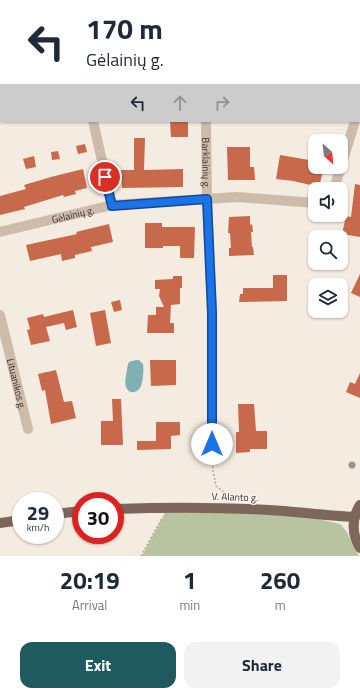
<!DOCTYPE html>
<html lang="en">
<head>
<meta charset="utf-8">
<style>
  :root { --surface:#fff; --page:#f2f2f3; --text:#1f2937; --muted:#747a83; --accent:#1f5a5e }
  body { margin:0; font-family:"Titillium Web",sans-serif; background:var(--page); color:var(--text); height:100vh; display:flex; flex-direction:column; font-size:15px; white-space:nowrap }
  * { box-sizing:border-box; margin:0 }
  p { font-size:13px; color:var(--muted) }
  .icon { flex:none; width:22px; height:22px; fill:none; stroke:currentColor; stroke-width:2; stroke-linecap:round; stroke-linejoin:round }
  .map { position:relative; height:556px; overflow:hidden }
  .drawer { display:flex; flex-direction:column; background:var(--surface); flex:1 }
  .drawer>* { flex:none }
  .banner { position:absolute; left:0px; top:0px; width:360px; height:122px; box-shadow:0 1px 3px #0004; background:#fff; color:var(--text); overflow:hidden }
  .needle { width:26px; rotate:153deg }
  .fabs { position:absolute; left:308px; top:134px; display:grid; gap:8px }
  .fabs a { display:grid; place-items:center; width:40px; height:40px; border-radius:8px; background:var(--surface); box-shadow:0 1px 3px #0004; font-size:20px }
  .speed { position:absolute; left:12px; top:492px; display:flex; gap:8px; font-size:20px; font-weight:700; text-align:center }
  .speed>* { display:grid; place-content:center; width:52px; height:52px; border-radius:50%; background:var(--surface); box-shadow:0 1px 3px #0004; line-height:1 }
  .speed small { font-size:10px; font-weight:400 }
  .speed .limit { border:6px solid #d22; background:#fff; color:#111 }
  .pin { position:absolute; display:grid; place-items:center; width:34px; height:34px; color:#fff; margin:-17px; border:2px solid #fff; border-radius:50%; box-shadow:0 1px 4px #0007 }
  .me { position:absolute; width:44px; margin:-22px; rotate:0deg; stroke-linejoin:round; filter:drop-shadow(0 0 3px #0008) }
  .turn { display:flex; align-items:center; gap:14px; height:84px; padding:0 20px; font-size:18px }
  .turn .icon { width:52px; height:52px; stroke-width:2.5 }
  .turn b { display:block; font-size:28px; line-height:34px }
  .lanes { display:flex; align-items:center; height:38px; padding:0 20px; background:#0003; justify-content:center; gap:20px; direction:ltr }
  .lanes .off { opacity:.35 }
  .eta { display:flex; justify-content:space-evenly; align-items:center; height:68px; text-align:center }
  .eta b { font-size:24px; font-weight:700; line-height:28px }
  .action { display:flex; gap:8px; margin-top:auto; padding:8px 20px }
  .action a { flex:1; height:46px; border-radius:12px; background:var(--accent); color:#fff; font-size:16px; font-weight:700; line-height:46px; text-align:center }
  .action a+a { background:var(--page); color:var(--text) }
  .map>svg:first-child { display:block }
</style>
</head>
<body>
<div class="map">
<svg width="360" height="556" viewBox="0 0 360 556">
  <rect width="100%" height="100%" fill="#f4ebe1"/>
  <path fill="#b8c4a0" d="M168 507 284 511 340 524 347 532 353 546 359 556H142Z"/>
  <path fill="#7fb0b2" d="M136 360H139L143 364C144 370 143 380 141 386 138 393 129 395 126 387 124 381 127 371 128 364L129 362Z"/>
  <g fill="#c8694b">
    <path d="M170 121H188V137H171Z"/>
    <path d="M134 138H145L144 170 183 169V187L122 188 121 170H134Z"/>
    <path d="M85 144 87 152 78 154 76 146Z"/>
    <path d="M227 147H250V167H254L255 180H228Z"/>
    <path d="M58 151 60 159 52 160 51 152Z"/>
    <path d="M280 155 315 161V167H324L319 187 293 181 276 179Z"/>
    <path d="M34 156 36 167 26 169 23 159Z"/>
    <path d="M83 169 87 188 75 191 76 194 64 197 63 195 24 207 25 209 0 215V196L26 189 24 185 51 177Z"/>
    <path d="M355 184 360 185V237L342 234 346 216 351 217Z"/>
    <path d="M250 216V225L252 224 253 232H251L252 247H253L254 255 229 256V248H231L230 233H228L229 217Z"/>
    <path d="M145 223H162V227H195L194 258H180V246H163V248H145Z"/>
    <path d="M109 224 113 242 91 247 92 251 75 255V258L62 261 61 254 30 261 26 245 77 234 76 232Z"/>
    <path d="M360 274V297L351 293Z"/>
    <path d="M273 275H287V301L239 302 240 294H243V288H273Z"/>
    <path d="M173 276H182V288H180V304L171 305 170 323H174V333H147L148 315H156V307H164L159 296 160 289H155V280L173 279Z"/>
    <path d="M120 300 122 310 114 312 111 302Z"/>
    <path d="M73 310 77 327 66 330 64 323 46 327 50 341 31 345 27 330 30 329 27 318 43 314 44 317Z"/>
    <path d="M105 310 111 343 96 346 90 313Z"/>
    <path d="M150 360H176V385L151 386Z"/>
    <path d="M56 370 64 402 72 401 76 418 51 424 45 390 42 391 38 374Z"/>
    <path d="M360 373V398L346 392 350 382 355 384Z"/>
    <path d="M112 399H121L123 445H101V421H113Z"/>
    <path d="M238 404H254L256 431H267V449H250V452L236 453V432H239Z"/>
    <path d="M156 422H180V435L171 436V449L137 450V441H156Z"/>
  </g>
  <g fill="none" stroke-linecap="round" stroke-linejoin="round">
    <g stroke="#b9a596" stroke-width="1.5" stroke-dasharray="2 2" stroke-linecap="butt">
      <path d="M212 454 213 471 216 486 232 498"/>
      <path d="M141 556 162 518"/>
    </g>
    <g stroke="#cdbbac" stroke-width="10">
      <path d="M204 0V1"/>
      <path d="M0 35H1"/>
      <path d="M359 110 360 107"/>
      <path d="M93 121 112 205"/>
      <path id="s1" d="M206 121 207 199 212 313V444"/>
      <path d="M334 189 355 121"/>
      <path id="s2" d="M0 232 112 205 237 197 315 203"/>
      <path id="s3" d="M0 315 28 429"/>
    </g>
    <g stroke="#7d675c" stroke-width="10">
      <path d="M360 505C351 519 352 535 360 548"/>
      <path d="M115 509C171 507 228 507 284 511 308 513 331 516 355 517"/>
      <path d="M55 514 81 511"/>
      <path d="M0 523 21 520"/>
    </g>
  </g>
  <circle fill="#969b7f" cx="352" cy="465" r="3.5"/>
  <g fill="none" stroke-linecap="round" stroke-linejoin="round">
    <g stroke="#114b97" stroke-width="10">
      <path id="route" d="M105 177 112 206 207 199 212 313V444"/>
    </g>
    <use href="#route" stroke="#1a73e8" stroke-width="7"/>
  </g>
  <g text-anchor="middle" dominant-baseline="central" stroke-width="3" stroke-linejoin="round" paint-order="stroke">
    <g font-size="10" fill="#3b302b" stroke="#fbf5ee">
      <text stroke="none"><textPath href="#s1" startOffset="42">Barklainių g.</textPath></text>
      <text stroke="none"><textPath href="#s2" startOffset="75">Gėlainių g.</textPath></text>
      <text stroke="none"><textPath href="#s3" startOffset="71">Lituanikos g.</textPath></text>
      <text transform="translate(235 497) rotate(2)">V. Alanto g.</text>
    </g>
  </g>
</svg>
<div class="fabs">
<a><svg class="needle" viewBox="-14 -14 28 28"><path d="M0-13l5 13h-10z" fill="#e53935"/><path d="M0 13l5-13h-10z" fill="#747a83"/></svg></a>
<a><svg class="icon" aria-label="sound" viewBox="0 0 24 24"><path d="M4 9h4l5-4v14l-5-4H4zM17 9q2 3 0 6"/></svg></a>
<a><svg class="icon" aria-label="search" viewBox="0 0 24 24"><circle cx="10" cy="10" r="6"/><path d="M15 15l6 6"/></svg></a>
<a><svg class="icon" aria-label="layers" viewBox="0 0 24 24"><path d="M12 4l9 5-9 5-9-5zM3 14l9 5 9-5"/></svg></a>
</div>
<div class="speed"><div>29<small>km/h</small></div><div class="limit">30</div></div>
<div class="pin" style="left:105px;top:177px;background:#d93025"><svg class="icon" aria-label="arrive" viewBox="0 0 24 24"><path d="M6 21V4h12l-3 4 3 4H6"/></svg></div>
<svg class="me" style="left:212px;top:444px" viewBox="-20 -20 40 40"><circle r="19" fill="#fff"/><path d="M0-13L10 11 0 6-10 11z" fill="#1a73e8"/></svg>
<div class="banner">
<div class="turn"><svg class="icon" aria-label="left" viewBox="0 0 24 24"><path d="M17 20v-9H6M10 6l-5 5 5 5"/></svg><div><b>170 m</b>Gėlainių g.</div></div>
<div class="lanes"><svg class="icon" aria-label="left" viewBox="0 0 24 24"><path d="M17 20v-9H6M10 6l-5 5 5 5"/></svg><svg class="icon off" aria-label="ahead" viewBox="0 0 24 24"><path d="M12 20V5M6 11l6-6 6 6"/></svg><svg class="icon off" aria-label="right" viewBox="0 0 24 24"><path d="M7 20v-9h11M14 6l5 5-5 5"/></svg></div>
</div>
</div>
<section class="drawer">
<div class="eta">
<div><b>20:19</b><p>Arrival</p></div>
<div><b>1</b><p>min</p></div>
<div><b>260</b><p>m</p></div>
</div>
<div class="action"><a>Exit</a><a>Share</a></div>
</section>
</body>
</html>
